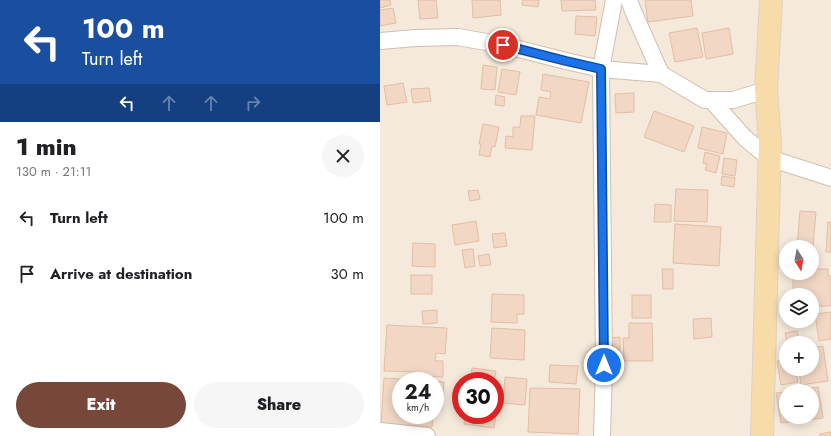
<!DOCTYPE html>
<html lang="en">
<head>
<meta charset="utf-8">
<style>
  :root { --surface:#fff; --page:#f6f6f6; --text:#202124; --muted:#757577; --accent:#77483a }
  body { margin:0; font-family:Jost,sans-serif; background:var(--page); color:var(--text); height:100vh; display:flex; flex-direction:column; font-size:15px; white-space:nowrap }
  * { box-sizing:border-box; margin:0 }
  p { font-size:13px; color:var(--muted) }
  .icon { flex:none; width:22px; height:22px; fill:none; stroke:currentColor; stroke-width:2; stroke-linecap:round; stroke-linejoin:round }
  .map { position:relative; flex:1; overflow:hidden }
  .drawer { display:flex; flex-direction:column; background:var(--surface); width:380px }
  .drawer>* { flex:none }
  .banner { background:#1a4fa0; color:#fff; overflow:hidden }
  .needle { width:26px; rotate:169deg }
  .controls { position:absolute; left:399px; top:240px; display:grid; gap:8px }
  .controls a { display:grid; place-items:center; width:40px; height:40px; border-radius:50%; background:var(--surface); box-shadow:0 2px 10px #0003; font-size:20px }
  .speed { position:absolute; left:12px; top:372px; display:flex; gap:8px; font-size:20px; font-weight:700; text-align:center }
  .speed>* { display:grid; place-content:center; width:52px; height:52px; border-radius:50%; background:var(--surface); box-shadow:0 2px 10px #0003; line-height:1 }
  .speed small { font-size:10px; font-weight:400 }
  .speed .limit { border:6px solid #d22; background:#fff; color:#111 }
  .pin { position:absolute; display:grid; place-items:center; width:34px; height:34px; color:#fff; margin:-17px; border:2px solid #fff; border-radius:50%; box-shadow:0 1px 4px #0007 }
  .me { position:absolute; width:44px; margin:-22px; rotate:0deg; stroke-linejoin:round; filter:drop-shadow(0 0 3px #0008) }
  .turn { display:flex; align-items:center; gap:14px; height:84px; padding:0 16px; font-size:18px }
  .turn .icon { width:52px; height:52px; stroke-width:2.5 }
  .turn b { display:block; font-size:28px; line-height:34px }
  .lanes { display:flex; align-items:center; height:38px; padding:0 16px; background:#0003; justify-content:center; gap:20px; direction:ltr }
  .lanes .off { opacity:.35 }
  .round { display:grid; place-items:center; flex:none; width:42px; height:42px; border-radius:21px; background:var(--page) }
  .overview { display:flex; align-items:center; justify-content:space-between; height:68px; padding:0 16px }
  h1 { font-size:24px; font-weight:800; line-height:30px }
  .primary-button { display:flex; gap:8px; margin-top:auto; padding:8px 16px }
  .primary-button a { flex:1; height:46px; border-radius:24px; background:var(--accent); color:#fff; font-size:16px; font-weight:800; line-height:46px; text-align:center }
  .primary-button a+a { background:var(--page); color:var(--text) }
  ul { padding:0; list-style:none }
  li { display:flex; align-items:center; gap:12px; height:56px; padding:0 16px }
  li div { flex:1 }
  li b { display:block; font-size:15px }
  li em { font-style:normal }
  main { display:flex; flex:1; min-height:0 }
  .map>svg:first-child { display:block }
</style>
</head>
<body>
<main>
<section class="drawer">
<div class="banner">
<div class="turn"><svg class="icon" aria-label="left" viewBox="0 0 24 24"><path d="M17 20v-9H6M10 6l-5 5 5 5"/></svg><div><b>100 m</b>Turn left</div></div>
<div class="lanes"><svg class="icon" aria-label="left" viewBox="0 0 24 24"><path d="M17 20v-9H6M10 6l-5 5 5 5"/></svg><svg class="icon off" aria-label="ahead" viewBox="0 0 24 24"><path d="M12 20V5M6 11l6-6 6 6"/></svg><svg class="icon off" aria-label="ahead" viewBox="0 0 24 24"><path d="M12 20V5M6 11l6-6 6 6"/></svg><svg class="icon off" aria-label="right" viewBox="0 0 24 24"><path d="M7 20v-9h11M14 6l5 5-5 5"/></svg></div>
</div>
<div class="overview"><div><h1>1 min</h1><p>130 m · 21:11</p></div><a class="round"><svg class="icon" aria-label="close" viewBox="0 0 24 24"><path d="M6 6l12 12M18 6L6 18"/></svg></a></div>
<ul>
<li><svg class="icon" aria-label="left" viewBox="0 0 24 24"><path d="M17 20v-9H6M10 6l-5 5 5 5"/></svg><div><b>Turn left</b></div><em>100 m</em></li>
<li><svg class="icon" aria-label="arrive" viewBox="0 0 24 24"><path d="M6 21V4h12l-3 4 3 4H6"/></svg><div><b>Arrive at destination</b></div><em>30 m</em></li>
</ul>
<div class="primary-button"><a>Exit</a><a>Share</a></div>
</section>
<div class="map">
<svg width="451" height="436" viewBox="0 0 451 436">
  <rect width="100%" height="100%" fill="#fcf6ec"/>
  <path fill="#f4e9da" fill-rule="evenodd" d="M0 0H451V436H0ZM406 247H432V273H406ZM406 295H432V321H406ZM406 343H432V369H406ZM21 381H55V415H21ZM81 381H115V415H81ZM406 391H432V417H406Z"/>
  <g fill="#f1d7c4" stroke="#e3bea5">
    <path d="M0 0H10L11 5 0 8Z"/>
    <path d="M38 0H56L58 18 40 19Z"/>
    <path d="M92 0H120L121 15 93 18Z"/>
    <path d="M143 0H159L158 7 142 5Z"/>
    <path d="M181 0H215L216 10 182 11Z"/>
    <path d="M265 0H311L313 16 268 22Z"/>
    <path d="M13 8 16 23 0 26V10Z"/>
    <path d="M196 16 217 17 215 36 195 34Z"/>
    <path d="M317 28 323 57 295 62 289 33Z"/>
    <path d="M349 28 353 54 326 59 322 33Z"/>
    <path d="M103 65 117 67 115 90 101 89Z"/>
    <path d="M122 69 140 72 136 95 118 92Z"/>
    <path d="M163 74 209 82 201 123 156 115 159 97 170 99 171 92 161 90Z"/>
    <path d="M23 83 27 102 7 105 4 86Z"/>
    <path d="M49 88 51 101 33 103 31 89Z"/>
    <path d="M254 93V112L236 113 235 94Z"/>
    <path d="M116 95 125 97 124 106 115 105Z"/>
    <path d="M274 111 314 126 304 152 264 137Z"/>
    <path d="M141 116H155L152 150 125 148 126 136 133 137V127H140Z"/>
    <path d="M103 124 119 127 115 147 112 146 110 157 99 155 101 144H99Z"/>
    <path d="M322 127 347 133 343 154 318 148Z"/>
    <path d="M325 152 340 156 336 173 325 170 327 164 323 163Z"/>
    <path d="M344 158 357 160 355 176 342 174Z"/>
    <path d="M342 176 355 178 354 187 341 185Z"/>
    <path d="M296 189 328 190 327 222 294 221Z"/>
    <path d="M98 190 100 199 90 201 88 191Z"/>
    <path d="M275 204 291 205V222H274Z"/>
    <path d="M420 211 436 212 432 257V247H417Z"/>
    <path d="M96 221 99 241 75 245 72 225Z"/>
    <path d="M448 222H451V252H446Z"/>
    <path d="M295 224 341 227 339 266 293 263Z"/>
    <path d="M125 233 127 246 114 248 112 234Z"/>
    <path d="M33 243 55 244V267L32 266Z"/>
    <path d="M93 249 95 266 85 268 82 250Z"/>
    <path d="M109 254 111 265 100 266 98 256Z"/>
    <path d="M282 269H293V289H283Z"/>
    <path d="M432 269H448V276H451V306H432V295H413V276H418V273H432Z"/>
    <rect x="31" y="275" width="21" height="19"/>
    <path d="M112 294 144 295V314H137V323L111 322Z"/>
    <rect x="252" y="295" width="19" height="23"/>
    <path d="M57 310V323L43 324 42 311Z"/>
    <path d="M451 312V339L439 341 435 314Z"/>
    <path d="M331 318 332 337 314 339 313 319Z"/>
    <path d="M249 323H272L273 361H244L243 338H249Z"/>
    <path d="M7 325 67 328 65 354 56 353 55 361H63V377L35 376V372L4 371Z"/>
    <path d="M112 328 145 330 144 360 110 358Z"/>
    <path d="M417 331 420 343H407L405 333Z"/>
    <path d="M240 337V350L228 351V338Z"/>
    <path d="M443 346 448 381 421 385 419 369H432V348Z"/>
    <path d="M406 360V369H409L410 373 416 372 418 382 401 385 397 361Z"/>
    <path d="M170 365 198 366 196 384 169 382Z"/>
    <path d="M92 368 116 371 114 381H90Z"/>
    <path d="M125 377 147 379 145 405 123 403Z"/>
    <path d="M4 378 51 381H21V415H53L52 427 1 423Z"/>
    <path d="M55 381 64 382 62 410 55 409Z"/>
    <path d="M438 387 443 418 401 423 396 393 406 392V417H432V391H410Z"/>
    <path d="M150 388 200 389 198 434 148 432Z"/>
    <path d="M115 392 119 393 114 428 84 424 85 415H115Z"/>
    <path d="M451 432V436H440V434Z"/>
  </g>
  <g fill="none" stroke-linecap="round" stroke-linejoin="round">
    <g stroke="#cfbfb0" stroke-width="18">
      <g id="street">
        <path d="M249 0 253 11 281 74 325 100H353L386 90"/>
        <path d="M0 41 36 38 78 37 123 45 186 61 221 69 281 74"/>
        <path d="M331 100 365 138 389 158 451 178"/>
        <path d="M0 431 47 436"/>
        <path d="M222 436 224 365 221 69 234 0"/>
      </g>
    </g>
    <g stroke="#d9d2cd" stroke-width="24">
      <path id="primary" d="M382 436 390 142 386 90 391 0"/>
    </g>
    <use href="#street" stroke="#fff" stroke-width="16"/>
    <use href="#primary" stroke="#f7dba8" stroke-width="22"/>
  </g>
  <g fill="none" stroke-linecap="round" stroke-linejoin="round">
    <g stroke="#114b97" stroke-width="10">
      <path id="route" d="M123 45 186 61 221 69 224 365"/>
    </g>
    <use href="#route" stroke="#1a73e8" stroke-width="7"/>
  </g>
</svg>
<div class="controls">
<a><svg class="needle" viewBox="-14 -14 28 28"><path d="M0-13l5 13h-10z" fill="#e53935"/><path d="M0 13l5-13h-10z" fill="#757577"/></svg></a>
<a><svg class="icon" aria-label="layers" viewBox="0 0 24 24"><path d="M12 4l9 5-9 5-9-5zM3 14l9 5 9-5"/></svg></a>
<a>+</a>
<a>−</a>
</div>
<div class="speed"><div>24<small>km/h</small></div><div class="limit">30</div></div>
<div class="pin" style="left:123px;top:45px;background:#d93025"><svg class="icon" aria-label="arrive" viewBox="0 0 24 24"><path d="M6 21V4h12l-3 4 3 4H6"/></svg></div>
<svg class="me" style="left:224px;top:365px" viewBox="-20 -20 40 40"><circle r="17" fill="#1a73e8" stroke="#fff" stroke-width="3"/><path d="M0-11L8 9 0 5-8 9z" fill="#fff"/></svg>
</div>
</main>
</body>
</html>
